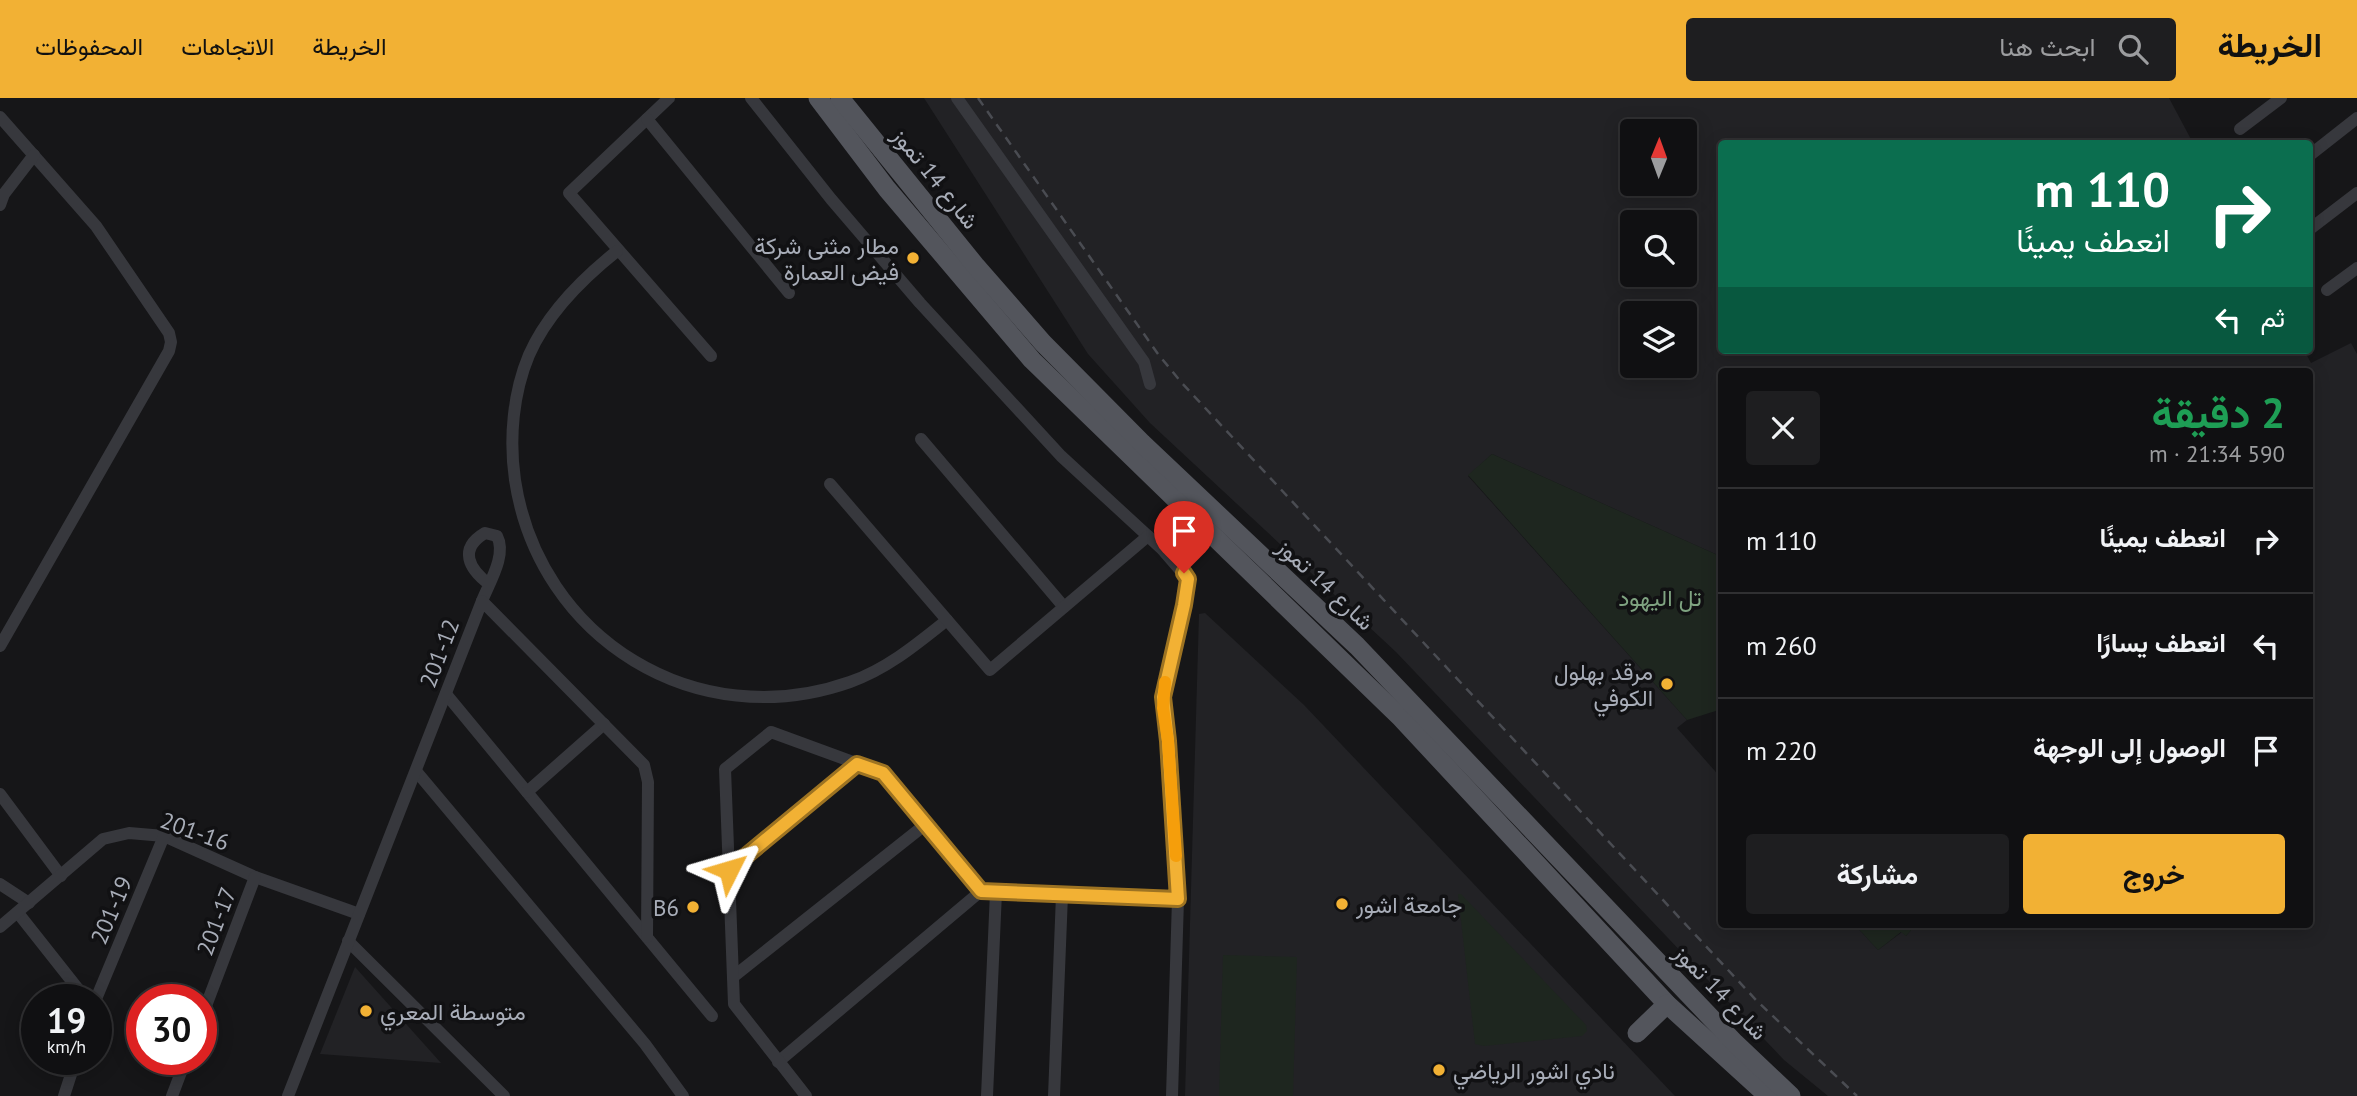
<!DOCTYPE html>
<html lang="ar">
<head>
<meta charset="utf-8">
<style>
  :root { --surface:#101012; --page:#1e1e20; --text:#f1f3f6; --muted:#9c9d9f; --line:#303032; --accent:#f2b134 }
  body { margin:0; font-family:"PT Sans",Vazirmatn,sans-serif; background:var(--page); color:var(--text); direction:rtl; height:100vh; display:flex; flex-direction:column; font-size:26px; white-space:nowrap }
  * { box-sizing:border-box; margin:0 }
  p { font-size:23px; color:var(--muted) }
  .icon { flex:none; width:38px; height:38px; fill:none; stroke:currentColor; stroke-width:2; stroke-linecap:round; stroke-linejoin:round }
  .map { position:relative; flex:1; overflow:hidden; direction:ltr }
  .panel { position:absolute; left:1718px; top:270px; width:595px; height:560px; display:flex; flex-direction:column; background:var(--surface); border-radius:7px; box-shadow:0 4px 18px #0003,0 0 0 2px var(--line); direction:rtl }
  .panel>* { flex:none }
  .top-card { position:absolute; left:1718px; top:42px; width:595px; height:214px; border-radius:7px; box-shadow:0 4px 18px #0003,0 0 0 2px var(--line); direction:rtl; background:#0b6e4f; color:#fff; overflow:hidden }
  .needle { width:46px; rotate:1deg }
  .tools { position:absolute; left:1620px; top:21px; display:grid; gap:14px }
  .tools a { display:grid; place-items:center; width:77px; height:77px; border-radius:7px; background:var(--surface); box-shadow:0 4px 18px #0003,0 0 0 2px var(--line); font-size:35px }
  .speed { position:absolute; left:21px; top:886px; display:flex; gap:14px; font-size:35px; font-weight:700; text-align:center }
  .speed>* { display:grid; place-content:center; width:91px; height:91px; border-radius:50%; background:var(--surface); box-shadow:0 4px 18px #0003,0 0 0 2px var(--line); line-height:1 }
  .speed small { font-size:18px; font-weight:400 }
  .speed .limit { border:10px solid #d22; background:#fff; color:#111 }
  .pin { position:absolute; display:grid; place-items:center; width:60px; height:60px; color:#fff; margin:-72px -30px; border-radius:50% 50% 50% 0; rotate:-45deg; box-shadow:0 0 7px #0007 }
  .pin .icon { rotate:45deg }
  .me { position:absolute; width:77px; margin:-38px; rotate:50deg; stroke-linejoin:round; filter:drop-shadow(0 0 5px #0008) }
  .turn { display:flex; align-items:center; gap:24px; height:147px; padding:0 28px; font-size:32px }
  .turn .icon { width:91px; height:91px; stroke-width:2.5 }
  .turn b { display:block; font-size:49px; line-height:60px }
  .then { display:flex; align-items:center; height:66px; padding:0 28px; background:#0003; gap:14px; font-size:26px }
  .round { display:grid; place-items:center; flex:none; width:74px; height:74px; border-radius:7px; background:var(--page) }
  .head { display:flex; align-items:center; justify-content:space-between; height:119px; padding:0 28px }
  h1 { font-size:42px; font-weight:700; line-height:52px; color:#1e9e55 }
  .primary-button { display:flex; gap:14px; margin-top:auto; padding:14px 28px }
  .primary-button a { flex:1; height:80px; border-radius:7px; background:var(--accent); color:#111; font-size:28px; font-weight:700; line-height:80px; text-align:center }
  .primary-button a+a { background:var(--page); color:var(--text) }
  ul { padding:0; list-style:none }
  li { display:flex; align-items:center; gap:21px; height:105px; padding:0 28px; border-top:2px solid var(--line) }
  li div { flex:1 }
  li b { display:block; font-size:26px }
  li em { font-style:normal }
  header { display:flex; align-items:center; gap:42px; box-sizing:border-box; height:98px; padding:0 35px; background:var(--accent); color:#111 }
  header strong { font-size:33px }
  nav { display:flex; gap:38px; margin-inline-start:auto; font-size:24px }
  .search { width:490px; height:63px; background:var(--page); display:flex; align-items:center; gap:18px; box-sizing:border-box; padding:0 24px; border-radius:7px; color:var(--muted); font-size:26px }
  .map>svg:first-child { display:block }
</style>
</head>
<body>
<header>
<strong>الخريطة</strong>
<div class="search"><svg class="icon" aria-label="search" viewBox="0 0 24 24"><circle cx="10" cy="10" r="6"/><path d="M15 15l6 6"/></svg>ابحث هنا</div>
<nav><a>الخريطة</a><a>الاتجاهات</a><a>المحفوظات</a></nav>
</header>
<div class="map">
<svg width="2357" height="998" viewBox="0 0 2357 998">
  <rect width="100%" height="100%" fill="#161618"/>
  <g fill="#222225" fill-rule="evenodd">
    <path d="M924 0H2169L2193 45 1722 46V252H2304L2311 265 2351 245 2357 256V998H1828L1784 962 1396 554 1150 325 1088 256ZM1633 33H1685V86H1633ZM1633 124H1685V177H1633ZM1633 215H1685V268H1633ZM1722 273H2310V826H1916L1906 838 1902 834 1878 852 1854 826H1722V681L1677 630 1687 622 1468 378 1492 356 1722 459Z"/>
    <path d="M1205 515 1304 607 1675 998H1185L1199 516Z"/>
    <path d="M355 869 441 965 320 956Z"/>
  </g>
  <g fill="#1e261f">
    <path d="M1492 356 1722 459V611L1687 622 1468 377Z"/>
    <path d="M1458 796H1461L1586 927 1587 933 1582 938 1484 948 1475 946Z"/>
    <path d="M1854 826H1916L1906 838 1901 834 1878 852Z"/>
    <path d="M1223 857 1297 859 1293 998H1219Z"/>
  </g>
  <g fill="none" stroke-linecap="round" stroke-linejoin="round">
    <g stroke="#37383d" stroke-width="12">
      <path d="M669 0 569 95 711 258"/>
      <path d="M751 0 831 101 920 205 1061 358 1162 451 1188 481 1180 531 1165 584 1163 599 1168 643 1178 801 1172 998"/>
      <path d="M957 0 1144 264 1150 286"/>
      <path d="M0 19 96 128 169 235 171 244 169 253 0 548"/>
      <path d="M647 21 789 195"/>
      <path d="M2240 31 2281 0"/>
      <path d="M2310 57 2357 20"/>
      <path d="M0 107 4 96 34 57"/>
      <path d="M2310 131 2357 95"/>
      <path d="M617 153C583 180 547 216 529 257 513 295 509 341 515 382 539 541 697 638 850 584 887 571 917 546 947 522"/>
      <path d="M2327 192 2357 170"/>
      <path d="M921 341 1064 509"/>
      <path d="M830 386 990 572 1148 438"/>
      <path d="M1174 462 1190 417"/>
      <path d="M482 503C489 485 507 457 497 438L485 435C458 451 469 471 489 486"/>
      <path d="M446 596 712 918"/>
      <path d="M416 673 645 946 683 998"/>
      <path d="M527 694 604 626"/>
      <path d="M0 696 61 778"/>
      <path d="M729 772 857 666"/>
      <path d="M0 786 29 805"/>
      <path d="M18 815 86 901"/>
      <path d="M0 829 103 741 129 735 164 738 255 779 359 816"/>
      <path d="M348 843 504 998"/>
      <path d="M733 879 926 726"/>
      <path d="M96 901 164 738"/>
      <path d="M201 921 255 779"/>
      <path d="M778 964 981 793 1178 801"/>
      <path d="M64 998 76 961"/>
      <path d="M172 998 186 961"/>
      <path d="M288 998 482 503 644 667 648 684 647 839"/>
      <path d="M806 998 734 906 725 671 771 634 883 675 981 793"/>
      <path d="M987 998 996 794"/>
      <path d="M1054 998 1062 797"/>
    </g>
    <g stroke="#53555c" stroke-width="19">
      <path d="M818 0 887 91 1032 262 1401 620 1667 906 1768 998"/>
      <path d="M840 0 975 167 1043 245 1142 345 1357 548 1735 945 1791 998"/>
      <path d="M1637 935 1667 906"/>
    </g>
    <path stroke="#4a4c52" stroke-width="2.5" stroke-dasharray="9 7" stroke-linecap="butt" d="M978 0 1158 256 1181 284 1756 902 1857 998"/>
  </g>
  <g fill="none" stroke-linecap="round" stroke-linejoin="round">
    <g stroke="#9d7322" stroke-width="18">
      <path id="route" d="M729 772 857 666 883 675 981 793 1178 801 1168 643 1163 599 1184 507 1188 481 1184 475"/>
    </g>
    <use href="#route" stroke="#f2b134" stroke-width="12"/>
    <path stroke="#f59e0b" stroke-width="12" d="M1165 584 1163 610 1168 643 1176 758"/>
  </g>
  <g fill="#f2b134" stroke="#111113" stroke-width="2.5">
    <circle cx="913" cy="160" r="7"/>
    <circle cx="1667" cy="586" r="7"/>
    <circle cx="1342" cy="806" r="7"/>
    <circle cx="693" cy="809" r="7"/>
    <circle cx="366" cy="913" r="7"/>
    <circle cx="1439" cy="972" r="7"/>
  </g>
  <g text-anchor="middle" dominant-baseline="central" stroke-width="7" stroke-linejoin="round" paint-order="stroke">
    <g font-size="23" fill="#a8adb8" stroke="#111113">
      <text transform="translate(936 80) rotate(51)">شارع 14 تموز</text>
      <text transform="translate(1326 486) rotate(43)">شارع 14 تموز</text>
      <text transform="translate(439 555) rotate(-69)">201-12</text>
      <text transform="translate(195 733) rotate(20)">201-16</text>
      <text transform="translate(111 812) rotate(-67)">201-19</text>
      <text transform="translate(216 823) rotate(-69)">201-17</text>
      <text transform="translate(1721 894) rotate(46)">شارع 14 تموز</text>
    </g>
    <g font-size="23" fill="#a8adb8" stroke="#111113" text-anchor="end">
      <text x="899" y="147">مطار مثنى شركة<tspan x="899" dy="26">فيض العمارة</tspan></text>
      <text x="1653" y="573">مرقد بهلول<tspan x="1653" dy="26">الكوفي</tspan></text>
      <text x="1356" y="806" text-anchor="start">جامعة اشور</text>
      <text x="679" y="809">B6</text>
      <text x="380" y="913" text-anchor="start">متوسطة المعري</text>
      <text x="1453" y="972" text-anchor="start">نادي اشور الرياضي</text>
    </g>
    <g font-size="23" fill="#7fa381" stroke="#111113">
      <text x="1660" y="499">تل اليهود</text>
    </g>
  </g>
</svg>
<div class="tools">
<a><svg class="needle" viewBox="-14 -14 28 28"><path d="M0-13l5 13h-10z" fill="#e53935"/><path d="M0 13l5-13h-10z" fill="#9c9d9f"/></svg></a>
<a><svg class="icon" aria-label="search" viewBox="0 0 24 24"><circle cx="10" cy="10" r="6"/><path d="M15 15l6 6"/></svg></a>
<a><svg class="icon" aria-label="layers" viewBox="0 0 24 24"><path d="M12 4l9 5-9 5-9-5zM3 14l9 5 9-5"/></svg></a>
</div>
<div class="speed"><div>19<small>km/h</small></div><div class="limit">30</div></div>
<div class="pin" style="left:1184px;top:475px;background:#d93025"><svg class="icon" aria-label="arrive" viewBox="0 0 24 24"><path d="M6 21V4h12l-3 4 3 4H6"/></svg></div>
<svg class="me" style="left:729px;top:772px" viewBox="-20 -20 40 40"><path d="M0-17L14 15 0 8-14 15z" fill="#f2b134" stroke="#fff" stroke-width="4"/></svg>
<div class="top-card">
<div class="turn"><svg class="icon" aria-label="right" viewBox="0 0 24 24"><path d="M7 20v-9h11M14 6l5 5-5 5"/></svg><div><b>110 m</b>انعطف يمينًا</div></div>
<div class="then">ثم<svg class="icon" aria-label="left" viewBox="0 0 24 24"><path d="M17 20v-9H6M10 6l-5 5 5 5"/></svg></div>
</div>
<section class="panel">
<div class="head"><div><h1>2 دقيقة</h1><p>590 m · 21:34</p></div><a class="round"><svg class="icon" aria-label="close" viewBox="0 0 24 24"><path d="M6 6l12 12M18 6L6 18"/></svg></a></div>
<ul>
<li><svg class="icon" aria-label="right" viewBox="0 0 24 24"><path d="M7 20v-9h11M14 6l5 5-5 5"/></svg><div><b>انعطف يمينًا</b></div><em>110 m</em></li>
<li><svg class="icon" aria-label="left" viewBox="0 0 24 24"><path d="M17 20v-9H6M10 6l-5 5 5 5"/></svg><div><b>انعطف يسارًا</b></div><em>260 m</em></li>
<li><svg class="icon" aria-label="arrive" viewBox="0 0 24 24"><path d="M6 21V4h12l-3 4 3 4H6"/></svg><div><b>الوصول إلى الوجهة</b></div><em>220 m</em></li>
</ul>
<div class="primary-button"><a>خروج</a><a>مشاركة</a></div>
</section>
</div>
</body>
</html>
